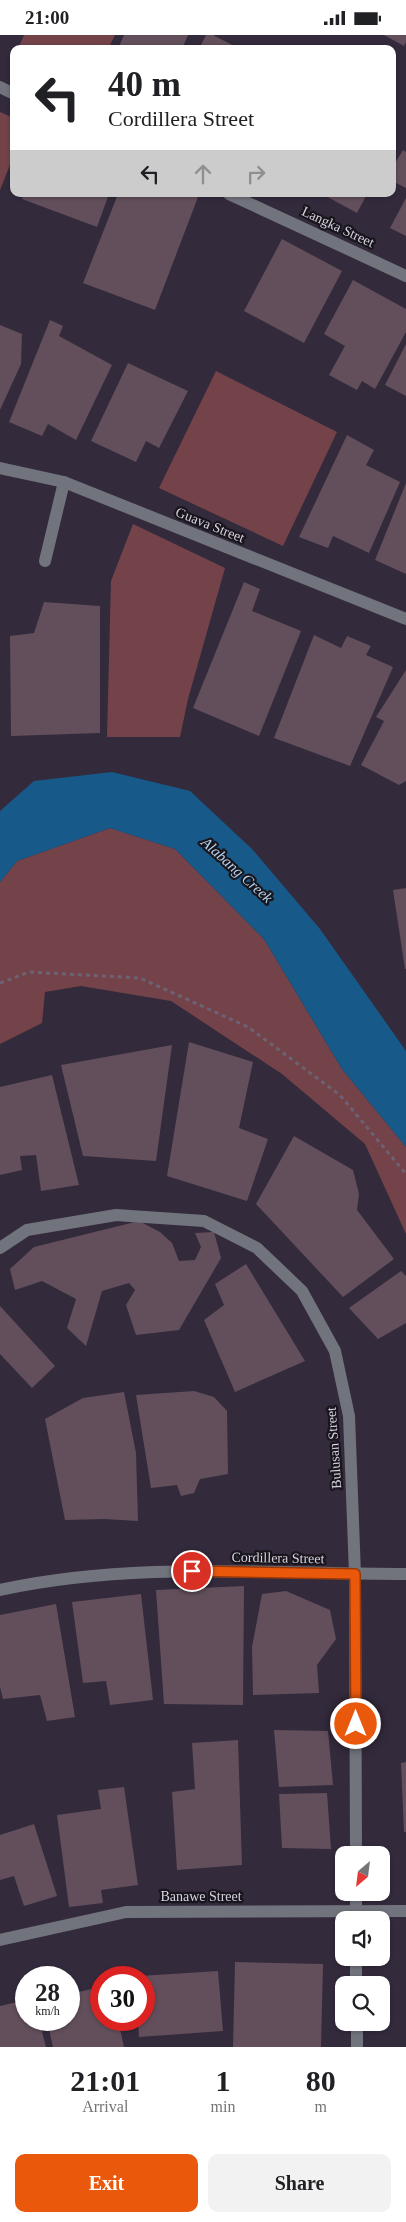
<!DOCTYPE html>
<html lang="en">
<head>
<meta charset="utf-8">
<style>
  :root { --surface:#fff; --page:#f2f2f2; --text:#202124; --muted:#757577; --accent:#ea580c }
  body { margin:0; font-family:Georgia,serif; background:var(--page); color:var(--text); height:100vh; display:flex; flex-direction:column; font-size:19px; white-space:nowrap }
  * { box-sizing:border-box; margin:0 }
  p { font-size:16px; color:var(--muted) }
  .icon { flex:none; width:28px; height:28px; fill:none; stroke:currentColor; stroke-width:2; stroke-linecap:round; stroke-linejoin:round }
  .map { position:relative; height:2012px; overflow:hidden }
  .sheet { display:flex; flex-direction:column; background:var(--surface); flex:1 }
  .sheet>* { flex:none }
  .banner { position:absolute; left:10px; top:10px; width:386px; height:152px; border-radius:10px; box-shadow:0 1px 4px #0004; background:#fff; color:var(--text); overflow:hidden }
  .needle { width:32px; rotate:208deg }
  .buttons { position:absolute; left:335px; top:1811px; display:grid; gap:10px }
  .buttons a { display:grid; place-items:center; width:55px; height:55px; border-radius:10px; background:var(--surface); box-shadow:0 1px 4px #0004; font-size:25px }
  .speed { position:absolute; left:15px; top:1931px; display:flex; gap:10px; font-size:25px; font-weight:700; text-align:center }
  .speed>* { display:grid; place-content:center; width:65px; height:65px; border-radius:50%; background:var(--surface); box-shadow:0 1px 4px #0004; line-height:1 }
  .speed small { font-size:12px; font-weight:400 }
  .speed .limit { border:8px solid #d22; background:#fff; color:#111 }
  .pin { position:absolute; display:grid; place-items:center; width:42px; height:42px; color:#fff; margin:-21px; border:2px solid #fff; border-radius:50%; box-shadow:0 1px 5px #0007 }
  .me { position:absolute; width:55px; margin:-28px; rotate:0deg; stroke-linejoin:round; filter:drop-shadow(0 0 4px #0008) }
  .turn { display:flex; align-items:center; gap:18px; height:105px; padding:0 15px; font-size:22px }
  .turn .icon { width:65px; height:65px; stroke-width:2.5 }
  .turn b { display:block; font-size:35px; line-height:42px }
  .lanes { display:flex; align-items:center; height:48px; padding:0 15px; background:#0003; justify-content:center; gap:25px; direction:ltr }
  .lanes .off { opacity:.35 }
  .eta { display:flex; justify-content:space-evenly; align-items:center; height:85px; text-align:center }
  .eta b { font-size:30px; font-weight:600; line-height:35px }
  .cta { display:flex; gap:10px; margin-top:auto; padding:10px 15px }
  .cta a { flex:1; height:58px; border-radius:10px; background:var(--accent); color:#fff; font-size:20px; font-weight:600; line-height:58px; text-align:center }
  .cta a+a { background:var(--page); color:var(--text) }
  .status { display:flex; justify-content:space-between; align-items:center; height:35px; padding:0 25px; background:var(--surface); direction:ltr }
  .status svg { height:14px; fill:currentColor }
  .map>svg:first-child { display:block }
</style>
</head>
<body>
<div class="status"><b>21:00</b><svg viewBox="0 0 49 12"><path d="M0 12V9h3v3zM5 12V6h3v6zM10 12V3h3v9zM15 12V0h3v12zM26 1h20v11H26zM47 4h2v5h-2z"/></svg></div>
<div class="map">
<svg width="406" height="2012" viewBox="0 0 406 2012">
  <rect width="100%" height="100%" fill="#332a3c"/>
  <g fill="#74434a">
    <path d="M24 0H115L108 14H18Z"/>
    <path d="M0 77 14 83V120L0 155Z"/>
    <path d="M216 336 337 397 283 511 159 453Z"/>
    <path d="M133 489 225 533 188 664 180 702H107L111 546Z"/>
    <path d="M110 793 175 814 264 904 342 1034 406 1112V1199L365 1109 282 1039 171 966 81 951 45 957 42 988 0 1009V847L17 826Z"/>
  </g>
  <path fill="#175989" d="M112 737 190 756 252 814 320 894 406 1016V1112L342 1034 264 904 175 814 110 793 17 826 0 847V776L34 746Z"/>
  <g fill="#624f5b">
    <path d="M124 0H188L182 14H118Z"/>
    <path d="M206 0H213L240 14H199Z"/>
    <path d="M384 0H406V7L404 11Z"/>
    <path d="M403 115 406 117V153L392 146V133Z"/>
    <path d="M24 159H109L97 192 22 164Z"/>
    <path d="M118 159H190L198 162 155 275 83 248Z"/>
    <path d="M322 159H367L357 178Z"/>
    <path d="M406 163V201L390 193Z"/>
    <path d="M282 204 342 236 304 308 244 276Z"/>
    <path d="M353 245 406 274V297L375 354 362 346 357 355 329 340 345 311 324 299Z"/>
    <path d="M50 285 63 291 59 301 112 330 76 405 48 389 42 401 9 387Z"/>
    <path d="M0 290 22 299 21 329 0 375Z"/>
    <path d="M406 309V361L385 350Z"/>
    <path d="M128 328 188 356 159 413 146 406 136 427 91 406Z"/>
    <path d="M347 400 374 415 366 430 400 447 369 518 333 501 328 513 299 502Z"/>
    <path d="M406 448V539L375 525Z"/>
    <path d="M244 547 260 554 252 576 301 596 259 701 193 673Z"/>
    <path d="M44 567 100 571V698L11 701 10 601 34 598Z"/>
    <path d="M314 600 341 613 347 601 371 611 366 620 393 632 350 731 274 703Z"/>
    <path d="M406 635V746L399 750 361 730 384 686 376 682Z"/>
    <path d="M406 853V934H405L393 855Z"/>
    <path d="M189 1007 253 1027 239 1093 268 1104 247 1166 167 1141Z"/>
    <path d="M172 1010 156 1126 83 1121 61 1030Z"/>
    <path d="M52 1040 79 1150 41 1156 36 1120 20 1121 22 1135 0 1140V1052Z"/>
    <path d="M294 1101 353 1135 359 1159 357 1175 394 1224 343 1262 256 1169Z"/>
    <path d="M139 1186 160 1197 172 1208 179 1226 195 1225 201 1212 195 1198 214 1197 221 1223 179 1295 136 1300 126 1270 135 1255 129 1248 102 1256 86 1311 67 1293 76 1264 42 1246 15 1255 10 1234 34 1212Z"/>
    <path d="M246 1229 305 1326 235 1357 204 1285 224 1270 215 1249Z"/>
    <path d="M401 1236 406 1241V1288L378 1304 349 1273Z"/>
    <path d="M0 1271 55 1331 32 1353 0 1319Z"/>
    <path d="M194 1356 214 1362 227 1376 228 1439 200 1444 194 1458 181 1461 177 1450 151 1453 136 1360Z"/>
    <path d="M124 1357 136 1418 138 1486 104 1484 65 1485 45 1384 83 1363Z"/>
    <path d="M244 1551 243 1670 164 1669 156 1555Z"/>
    <path d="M286 1556 330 1575 336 1604 317 1630 319 1658 253 1660 252 1612 262 1559Z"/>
    <path d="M141 1559 153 1665 110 1670 106 1646 83 1648 72 1567Z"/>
    <path d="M56 1569 75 1682 47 1686 40 1660 3 1664 0 1652V1580Z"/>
    <path d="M274 1695 328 1696 333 1750 279 1752Z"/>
    <path d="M238 1705 242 1830 177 1835 172 1757 195 1754 192 1708Z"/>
    <path d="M406 1727V1797H404L401 1728Z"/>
    <path d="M124 1752 138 1850 101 1855 103 1868 69 1872 57 1780 101 1774 98 1755Z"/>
    <path d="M327 1758 331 1814 282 1813 279 1759Z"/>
    <path d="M34 1789 57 1861 24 1871 14 1841 0 1845V1800Z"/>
    <path d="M235 1927 323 1929 321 2012H233Z"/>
    <path d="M218 1936 223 1996 139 2002 138 1985H144V1942L140 1941Z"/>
    <path d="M101 1952V1985H118L124 2012H53L47 1985H69V1959Z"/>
    <path d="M26 1965V1985H39L46 2012H0V1971Z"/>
  </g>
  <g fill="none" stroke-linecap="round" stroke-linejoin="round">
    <path stroke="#6b6373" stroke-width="3" stroke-dasharray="4 4" stroke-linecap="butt" d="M0 948 29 937 140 943 248 992 340 1060 406 1139"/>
    <g stroke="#72747d" stroke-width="12">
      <path d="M0 52 14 59"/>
      <path d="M229 159 406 241"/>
      <path d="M0 433 64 447 406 584"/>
      <path d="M45 526 64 447"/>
      <path d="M0 1213 27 1195 116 1180 204 1186 257 1213 302 1256 335 1316 349 1381 355 1539 356 1820"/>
      <path d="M0 1555C133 1526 271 1539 406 1539"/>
      <path d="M356 1858V1885"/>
      <path d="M0 1905 126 1877 406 1876"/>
      <path d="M356 1922V1950"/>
      <path d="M357 1988V2012"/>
    </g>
  </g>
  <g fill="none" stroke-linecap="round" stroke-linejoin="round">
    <g stroke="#983908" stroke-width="12">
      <path id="route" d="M192 1536 355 1539 356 1689"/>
    </g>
    <use href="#route" stroke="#ea580c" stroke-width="9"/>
  </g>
  <g text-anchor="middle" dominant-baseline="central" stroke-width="4.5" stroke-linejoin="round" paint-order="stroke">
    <g font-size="14" fill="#d7d1dd" stroke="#19151d">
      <text transform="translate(338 192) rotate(25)">Langka Street</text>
      <text transform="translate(210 490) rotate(22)">Guava Street</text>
      <text transform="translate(334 1413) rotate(-94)">Bulusan Street</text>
      <text transform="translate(278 1523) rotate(1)">Cordillera Street</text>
      <text x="201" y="1861">Banawe Street</text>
    </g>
    <g font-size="15" font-style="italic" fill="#b4d4f0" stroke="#19151d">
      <text transform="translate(237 835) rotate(42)">Alabang Creek</text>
    </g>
  </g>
</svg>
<div class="buttons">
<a><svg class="needle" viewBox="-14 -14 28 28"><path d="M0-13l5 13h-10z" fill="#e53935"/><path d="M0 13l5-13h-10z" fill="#757577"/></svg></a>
<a><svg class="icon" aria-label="sound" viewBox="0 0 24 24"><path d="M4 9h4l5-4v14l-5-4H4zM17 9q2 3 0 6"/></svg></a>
<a><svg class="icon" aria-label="search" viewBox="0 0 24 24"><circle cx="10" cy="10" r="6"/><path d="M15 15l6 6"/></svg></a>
</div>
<div class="speed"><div>28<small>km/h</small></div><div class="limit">30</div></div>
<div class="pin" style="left:192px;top:1536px;background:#d93025"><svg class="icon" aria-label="arrive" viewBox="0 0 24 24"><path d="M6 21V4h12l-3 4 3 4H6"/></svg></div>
<svg class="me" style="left:356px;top:1689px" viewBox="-20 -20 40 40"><circle r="17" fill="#ea580c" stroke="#fff" stroke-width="3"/><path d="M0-11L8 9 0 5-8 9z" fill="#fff"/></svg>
<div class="banner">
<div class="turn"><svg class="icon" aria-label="left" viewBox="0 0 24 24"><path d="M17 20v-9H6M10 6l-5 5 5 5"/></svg><div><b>40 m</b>Cordillera Street</div></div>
<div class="lanes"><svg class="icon" aria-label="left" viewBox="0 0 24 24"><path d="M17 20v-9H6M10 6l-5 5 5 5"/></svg><svg class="icon off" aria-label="ahead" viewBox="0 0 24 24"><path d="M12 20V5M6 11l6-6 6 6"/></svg><svg class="icon off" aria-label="right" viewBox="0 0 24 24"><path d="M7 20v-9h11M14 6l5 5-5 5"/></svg></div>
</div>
</div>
<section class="sheet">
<div class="eta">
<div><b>21:01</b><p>Arrival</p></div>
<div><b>1</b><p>min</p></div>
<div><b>80</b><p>m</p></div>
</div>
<div class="cta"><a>Exit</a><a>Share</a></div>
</section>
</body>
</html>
